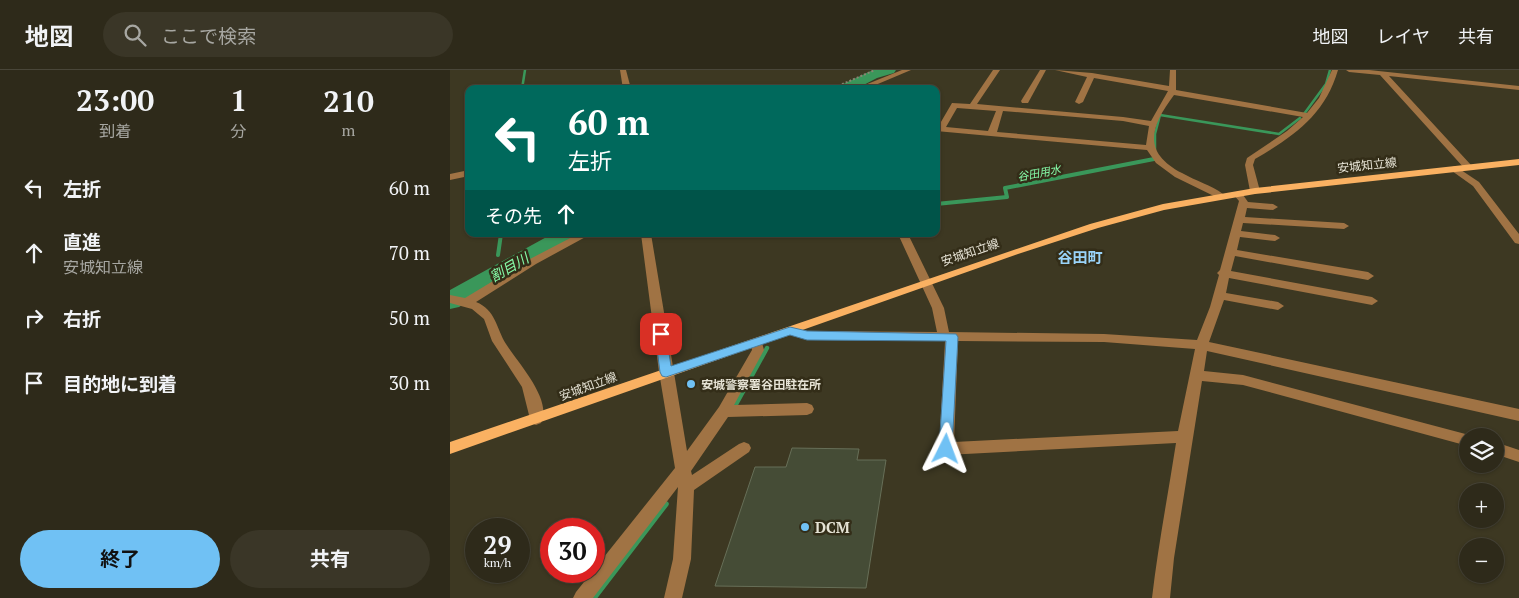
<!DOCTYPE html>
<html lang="ja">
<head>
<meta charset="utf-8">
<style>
  :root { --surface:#2e2a1a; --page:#3a3627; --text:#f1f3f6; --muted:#a7a7a2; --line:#494639; --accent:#70c1f4 }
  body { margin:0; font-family:"PT Serif","Noto Sans JP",serif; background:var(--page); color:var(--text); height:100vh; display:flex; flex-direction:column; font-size:19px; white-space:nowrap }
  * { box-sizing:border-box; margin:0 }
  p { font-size:16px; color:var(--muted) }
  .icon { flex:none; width:28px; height:28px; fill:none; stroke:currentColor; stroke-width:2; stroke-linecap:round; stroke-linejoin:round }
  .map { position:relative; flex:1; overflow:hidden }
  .side { display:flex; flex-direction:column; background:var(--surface); width:450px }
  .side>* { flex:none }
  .hud { position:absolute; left:15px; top:15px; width:475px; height:152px; border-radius:10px; box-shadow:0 1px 4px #0004,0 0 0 1px var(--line); background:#00695c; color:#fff; overflow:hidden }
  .buttons { position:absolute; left:1009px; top:358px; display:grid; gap:10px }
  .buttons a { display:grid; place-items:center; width:45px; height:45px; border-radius:50%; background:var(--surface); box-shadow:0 1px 4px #0004,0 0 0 1px var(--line); font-size:25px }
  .speed { position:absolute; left:15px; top:448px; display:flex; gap:10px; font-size:25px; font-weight:700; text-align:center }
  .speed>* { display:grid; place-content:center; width:65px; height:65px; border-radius:50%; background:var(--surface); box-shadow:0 1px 4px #0004,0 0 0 1px var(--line); line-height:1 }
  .speed small { font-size:12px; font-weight:400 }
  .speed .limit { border:8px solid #d22; background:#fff; color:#111 }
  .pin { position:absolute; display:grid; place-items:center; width:42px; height:42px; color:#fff; margin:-21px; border-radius:10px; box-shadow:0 2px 8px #0006 }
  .me { position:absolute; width:55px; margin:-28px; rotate:3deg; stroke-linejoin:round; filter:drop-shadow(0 0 4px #0008) }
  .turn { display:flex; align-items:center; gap:18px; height:105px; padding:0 20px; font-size:22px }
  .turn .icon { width:65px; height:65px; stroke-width:2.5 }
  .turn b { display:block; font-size:35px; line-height:42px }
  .then { display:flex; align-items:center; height:48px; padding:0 20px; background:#0003; gap:10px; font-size:19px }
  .eta { display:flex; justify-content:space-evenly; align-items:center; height:85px; text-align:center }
  .eta b { font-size:30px; font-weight:700; line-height:35px }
  .cta { display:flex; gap:10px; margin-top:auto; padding:10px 20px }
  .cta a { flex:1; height:58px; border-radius:30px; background:var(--accent); color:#111; font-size:20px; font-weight:700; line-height:58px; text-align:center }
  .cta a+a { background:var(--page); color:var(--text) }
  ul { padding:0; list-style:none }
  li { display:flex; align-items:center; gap:15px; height:65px; padding:0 20px }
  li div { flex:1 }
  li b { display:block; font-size:19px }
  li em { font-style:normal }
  header { display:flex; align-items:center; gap:30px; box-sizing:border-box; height:70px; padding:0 25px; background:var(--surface); border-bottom:1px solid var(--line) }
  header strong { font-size:24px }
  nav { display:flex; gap:28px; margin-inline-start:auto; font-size:18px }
  .search { width:350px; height:45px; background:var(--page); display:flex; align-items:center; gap:12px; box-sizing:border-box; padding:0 18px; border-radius:28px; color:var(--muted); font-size:19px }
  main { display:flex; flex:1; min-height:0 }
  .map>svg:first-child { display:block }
</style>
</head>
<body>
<header>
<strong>地図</strong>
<div class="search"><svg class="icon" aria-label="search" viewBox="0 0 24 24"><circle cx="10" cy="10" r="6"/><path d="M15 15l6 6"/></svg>ここで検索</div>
<nav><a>地図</a><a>レイヤ</a><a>共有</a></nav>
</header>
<main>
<section class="side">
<div class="eta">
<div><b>23:00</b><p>到着</p></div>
<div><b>1</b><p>分</p></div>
<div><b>210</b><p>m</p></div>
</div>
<ul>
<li><svg class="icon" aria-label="left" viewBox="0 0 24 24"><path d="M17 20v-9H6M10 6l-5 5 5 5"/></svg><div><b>左折</b></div><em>60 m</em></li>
<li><svg class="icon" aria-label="ahead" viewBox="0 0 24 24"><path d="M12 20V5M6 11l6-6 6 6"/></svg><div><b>直進</b><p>安城知立線</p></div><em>70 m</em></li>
<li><svg class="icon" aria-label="right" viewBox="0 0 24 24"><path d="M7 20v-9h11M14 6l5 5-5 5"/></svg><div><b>右折</b></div><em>50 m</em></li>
<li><svg class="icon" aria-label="arrive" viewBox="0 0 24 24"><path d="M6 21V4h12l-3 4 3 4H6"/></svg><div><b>目的地に到着</b></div><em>30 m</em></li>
</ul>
<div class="cta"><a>終了</a><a>共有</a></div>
</section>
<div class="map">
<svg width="1069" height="528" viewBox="0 0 1069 528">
  <rect width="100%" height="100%" fill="#3d3822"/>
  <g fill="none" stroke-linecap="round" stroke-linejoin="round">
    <g stroke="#3a975a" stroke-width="2.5">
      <path d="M72 19 75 0"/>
      <path d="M854 44 876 14 880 0"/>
      <path d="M705 80V64L710 45 829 64 850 48"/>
      <path d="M699 90 704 89"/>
    </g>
    <g stroke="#3a975a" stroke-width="4">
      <path d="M486 134 557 127 555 118 704 89"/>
      <path d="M48 185 51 164"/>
      <path d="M59 190 67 191"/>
    </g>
    <path stroke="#3a975a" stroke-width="4.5" d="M284 338 317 278"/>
    <path stroke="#3a975a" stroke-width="5.5" d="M144 528 216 434"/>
    <g fill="#3a975a" fill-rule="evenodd">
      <path d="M423 0H446L444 3 427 8 406 19H386L389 16Z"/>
      <path d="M102 164H129L126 169 75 196 9 237 0 239V220Z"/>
    </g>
  </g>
  <path fill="#454c36" stroke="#676f58" d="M342 378 409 379 407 390H436L416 518 265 516 305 397H336Z"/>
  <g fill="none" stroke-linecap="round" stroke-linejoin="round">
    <path stroke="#898572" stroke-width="2" stroke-dasharray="2 2" stroke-linecap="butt" d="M381 19 425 0"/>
    <g fill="#a07344" fill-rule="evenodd">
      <path d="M170 0H176L181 19H173Z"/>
      <path d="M452 0H461L416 19H405Z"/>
      <path d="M543 0H550L527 34 673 47 701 51 718 21 644 8 633 32 629 34 625 32 637 7 605 0 642 3 719 16 720 0H726V20L857 43 869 28 882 0H888C875 45 844 66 805 89L803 95 810 121 805 124 800 121 795 95 797 88 837 61 853 47 724 25C700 57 692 82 732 103 746 111 761 115 773 124L775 126 770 129 725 107 706 93 697 80 486 61V57H488L502 33 520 34ZM507 38 546 41 538 61 496 57ZM553 41 673 51 699 56 696 75 547 62Z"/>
      <path d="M590 0H596L578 33H572L571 31Z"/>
      <path d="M896 0H919L1069 16V20L939 6 1021 95 1023 97 1018 100 1015 99 930 5 899 2Z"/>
      <path d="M1005 96 1029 112 1069 164V174L1065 173 1023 116 1002 101V97Z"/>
      <path d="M19 100V106L0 110V104Z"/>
      <path d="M788 121 791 122 798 132 823 134 828 137 823 140 797 138 795 147 894 153 899 156 894 159 793 153 791 161 825 165 830 168 825 171 790 167 787 180 918 202 924 206 918 210 785 186 781 201 922 227 928 231 922 235 779 208 776 223 828 232 834 236 828 240 774 230 759 272 1069 339V351L757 281 754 301 793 305 1023 366H1018V376L793 315 752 311 724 488 720 528H702C708 476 718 425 726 373L496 385 491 383 489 379 495 271 357 269 336 264 334 261 340 257 357 261 487 262 482 238 448 164H458L494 238 499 262 654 264 747 270 760 237 769 205 767 203 770 200 789 131 783 124ZM508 271 654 272 745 279 728 361 504 372Z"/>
      <path d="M128 164H141L86 194 26 232C46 240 46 258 56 274 68 293 103 330 91 353L86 355 81 353 72 317 42 271 34 249 22 239 0 233V225L15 228 78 190Z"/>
      <path d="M191 164H201L237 381 269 337 302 280 301 272 303 269H311L314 280 284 335 357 333 362 335 364 339 362 343 357 345 278 347 241 401 242 405 289 374 294 372 299 374 301 378 299 382 244 420 241 489 232 528H214L223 489 228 417 143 528H123L126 522 225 398 209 302Z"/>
      <path d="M1045 372 1069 380V392L1045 384Z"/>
    </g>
    <path fill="#fab162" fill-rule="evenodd" d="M1069 89V95L805 124 714 140 648 158 568 184 0 384V372L640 154 713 134 805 118Z"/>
  </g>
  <path fill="#70c1f4" stroke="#497d9f" d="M340 257 357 261 506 264 508 267 502 379 500 383 496 384 491 383 489 379 496 271 357 270 340 265 216 307 212 306 210 302 205 264 207 261H215L216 264 221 296Z"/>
  <g fill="#70c1f4" stroke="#332d18" stroke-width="2">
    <circle cx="241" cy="314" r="5"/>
    <circle cx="355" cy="457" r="5"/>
  </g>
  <g text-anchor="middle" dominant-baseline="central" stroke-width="5" stroke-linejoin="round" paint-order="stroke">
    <g font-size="11" font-style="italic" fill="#86fdaa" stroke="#332d18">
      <text transform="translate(589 103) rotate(-11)">谷田用水</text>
    </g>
    <g font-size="12" fill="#e6e3d5" stroke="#332d18">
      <text transform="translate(917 95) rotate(-6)">安城知立線</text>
      <text transform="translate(520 182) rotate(-19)">安城知立線</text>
      <text transform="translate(138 316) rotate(-20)">安城知立線</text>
    </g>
    <g font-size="12" font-weight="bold" fill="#e6e3d5" stroke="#332d18" text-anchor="start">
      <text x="251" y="314">安城警察署谷田駐在所</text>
    </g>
    <g font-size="14" font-style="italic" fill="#86fdaa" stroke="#332d18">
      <text transform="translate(59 197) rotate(-30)">割目川</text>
    </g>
    <g font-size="15" font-weight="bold" fill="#99d3f9" stroke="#332d18">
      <text x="630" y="187">谷田町</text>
    </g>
    <g font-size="15" font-weight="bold" fill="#e6e3d5" stroke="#332d18" text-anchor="start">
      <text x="365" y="457">DCM</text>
    </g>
  </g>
</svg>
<div class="buttons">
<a><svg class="icon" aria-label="layers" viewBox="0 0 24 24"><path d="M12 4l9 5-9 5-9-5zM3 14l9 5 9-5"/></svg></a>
<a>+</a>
<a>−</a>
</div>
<div class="speed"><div>29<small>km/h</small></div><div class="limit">30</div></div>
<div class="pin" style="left:211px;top:264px;background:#d93025"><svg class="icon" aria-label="arrive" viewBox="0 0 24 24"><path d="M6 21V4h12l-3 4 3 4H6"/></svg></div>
<svg class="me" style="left:496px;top:379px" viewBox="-20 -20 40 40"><path d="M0-17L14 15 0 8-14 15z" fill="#70c1f4" stroke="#fff" stroke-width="4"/></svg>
<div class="hud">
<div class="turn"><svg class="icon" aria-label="left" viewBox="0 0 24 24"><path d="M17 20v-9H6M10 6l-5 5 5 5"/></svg><div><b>60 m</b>左折</div></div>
<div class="then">その先<svg class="icon" aria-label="ahead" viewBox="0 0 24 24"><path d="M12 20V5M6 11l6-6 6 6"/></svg></div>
</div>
</div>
</main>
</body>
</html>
